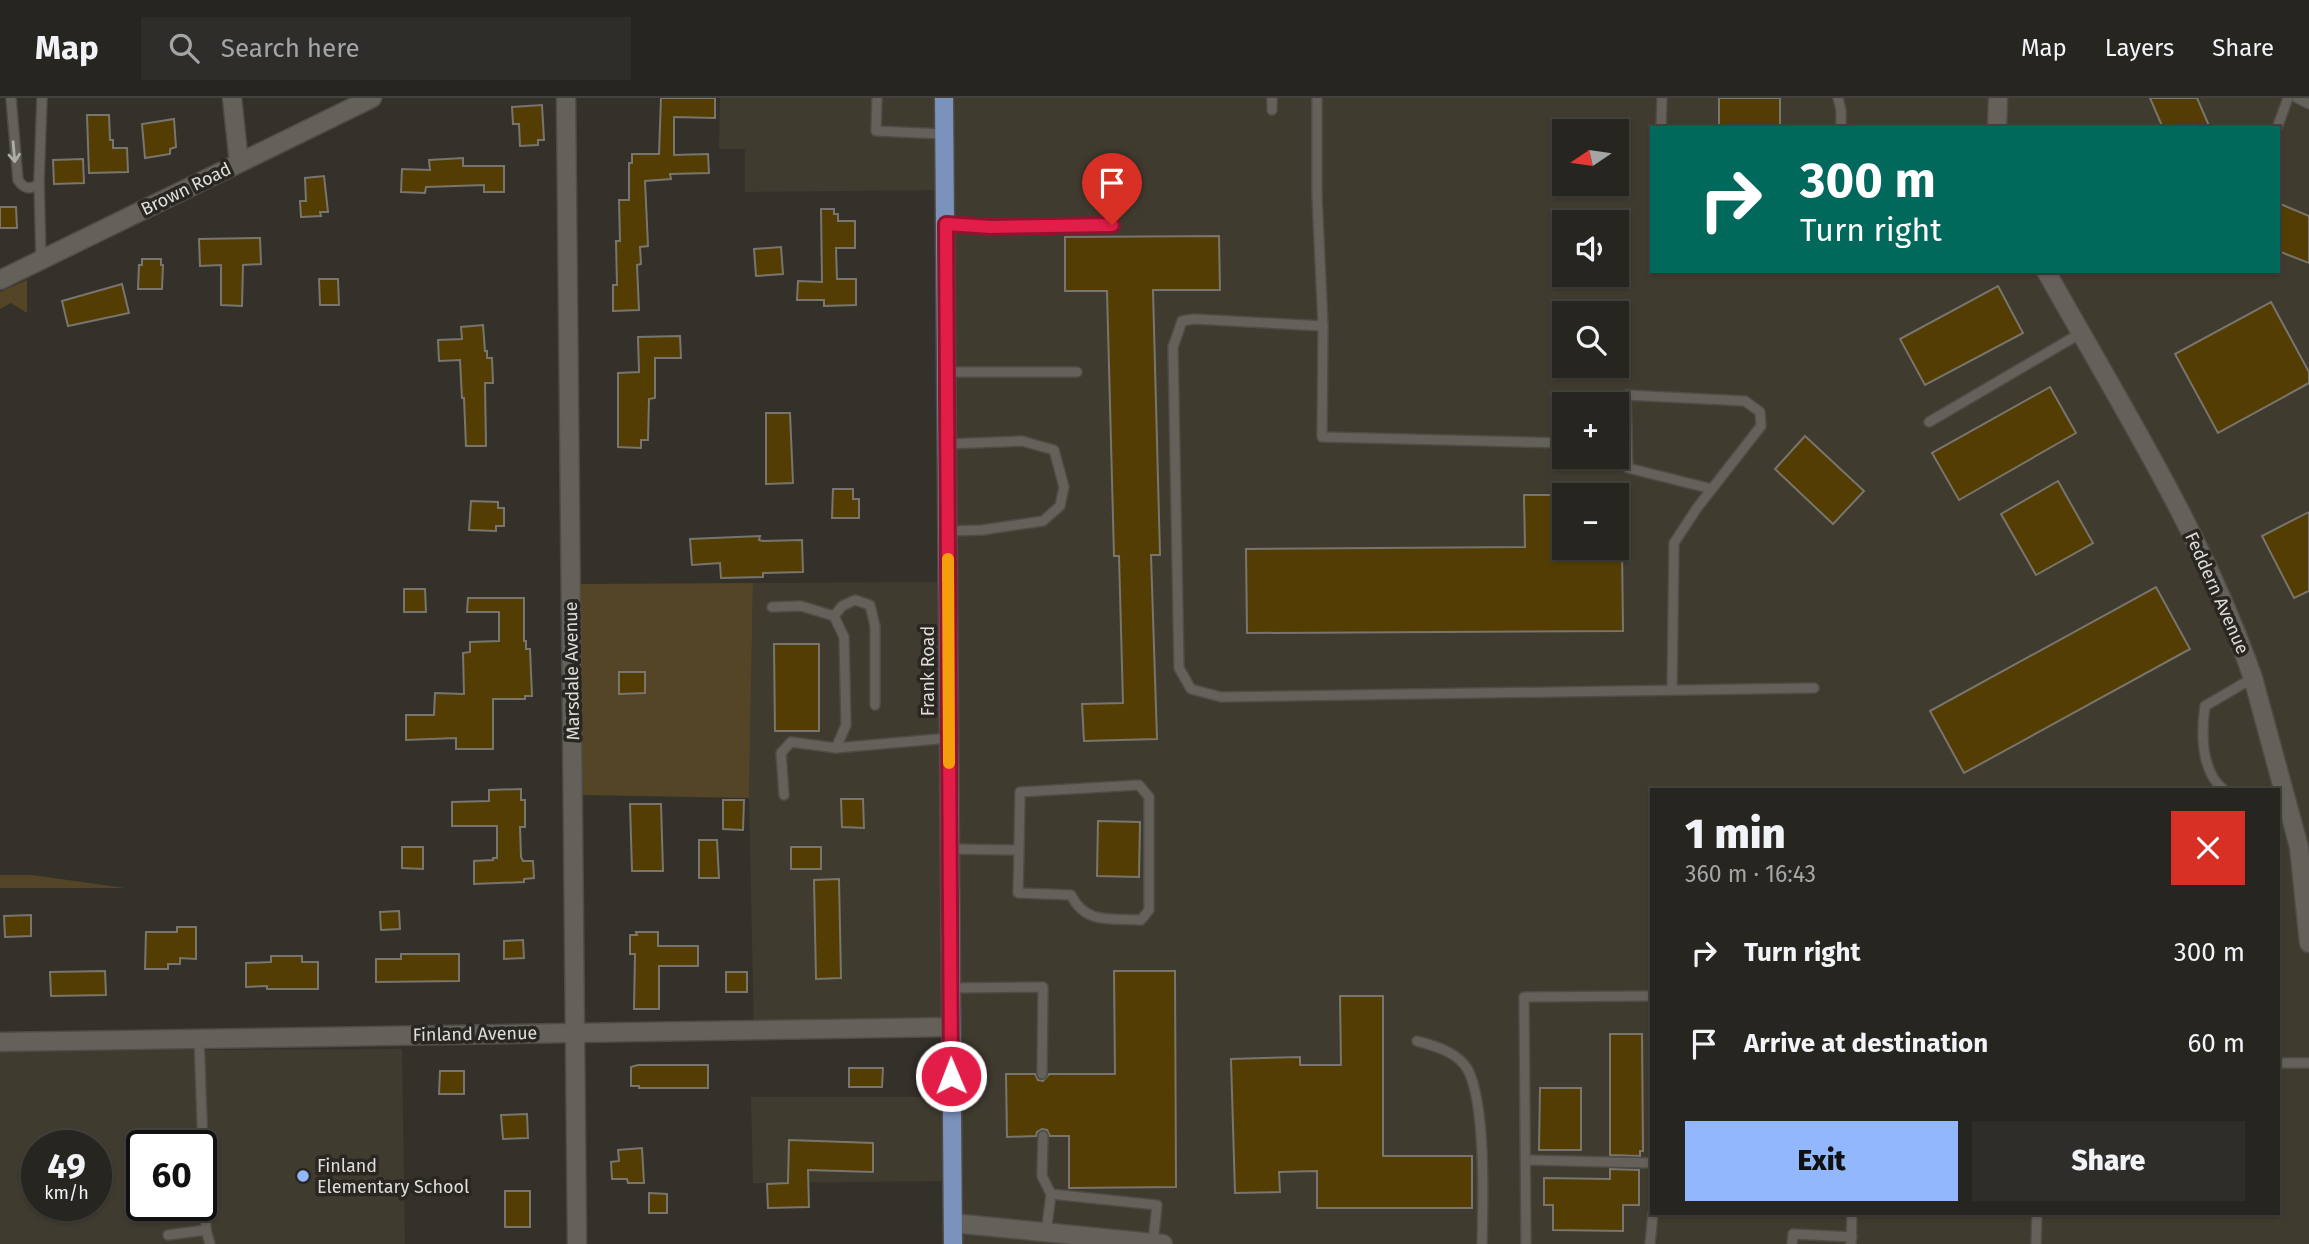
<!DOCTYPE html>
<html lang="en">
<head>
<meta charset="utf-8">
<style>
  :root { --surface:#272520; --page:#2f2d29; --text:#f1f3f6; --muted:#a4a5a5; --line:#43423e; --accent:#92b7fd }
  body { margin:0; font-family:"Fira Sans",sans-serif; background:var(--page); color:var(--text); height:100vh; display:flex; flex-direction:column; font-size:26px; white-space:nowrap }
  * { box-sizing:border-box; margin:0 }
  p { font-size:23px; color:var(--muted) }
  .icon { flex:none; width:38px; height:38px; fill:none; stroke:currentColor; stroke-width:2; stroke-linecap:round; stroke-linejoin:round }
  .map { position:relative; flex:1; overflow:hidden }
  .sheet { position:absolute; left:1650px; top:690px; width:630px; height:427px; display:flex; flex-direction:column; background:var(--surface); border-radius:0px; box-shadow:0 2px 5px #0004,0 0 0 2px var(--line) }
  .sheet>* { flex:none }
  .banner { position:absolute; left:1650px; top:28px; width:630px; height:147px; border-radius:0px; box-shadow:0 2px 5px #0004,0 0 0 2px var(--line); background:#00695c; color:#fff; overflow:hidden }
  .needle { width:46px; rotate:257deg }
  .controls { position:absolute; left:1552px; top:21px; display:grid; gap:14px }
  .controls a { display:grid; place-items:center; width:77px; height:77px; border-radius:0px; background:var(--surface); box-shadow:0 2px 5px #0004,0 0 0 2px var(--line); font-size:35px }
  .speed { position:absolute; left:21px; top:1032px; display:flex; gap:14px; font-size:35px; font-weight:700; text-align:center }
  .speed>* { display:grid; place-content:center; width:91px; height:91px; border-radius:50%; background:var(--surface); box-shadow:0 2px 5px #0004,0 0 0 2px var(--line); line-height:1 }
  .speed small { font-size:18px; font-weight:400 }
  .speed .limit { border:4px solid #111; border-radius:10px; background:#fff; color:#111 }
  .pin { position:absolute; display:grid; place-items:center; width:60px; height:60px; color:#fff; margin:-72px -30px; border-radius:50% 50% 50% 0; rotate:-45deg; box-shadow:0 0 7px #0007 }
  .pin .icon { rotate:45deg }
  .me { position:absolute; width:77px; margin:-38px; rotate:359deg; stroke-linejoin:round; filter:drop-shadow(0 0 5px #0008) }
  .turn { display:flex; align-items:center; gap:24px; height:147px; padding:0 35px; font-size:32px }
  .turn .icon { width:91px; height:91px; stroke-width:2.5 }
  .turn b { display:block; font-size:49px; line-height:60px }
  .round { display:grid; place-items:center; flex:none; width:74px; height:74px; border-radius:0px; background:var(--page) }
  .headline { display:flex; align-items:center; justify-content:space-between; height:119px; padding:0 35px }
  h1 { font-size:42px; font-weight:800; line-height:52px }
  .action { display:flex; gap:14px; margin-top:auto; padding:14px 35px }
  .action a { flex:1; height:80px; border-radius:0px; background:var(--accent); color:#111; font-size:28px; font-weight:800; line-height:80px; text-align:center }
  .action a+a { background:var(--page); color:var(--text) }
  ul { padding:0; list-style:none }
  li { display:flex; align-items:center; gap:21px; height:91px; padding:0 35px }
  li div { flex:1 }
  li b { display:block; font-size:26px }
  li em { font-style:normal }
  header { display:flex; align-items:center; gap:42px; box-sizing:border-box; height:98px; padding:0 35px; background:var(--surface); border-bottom:2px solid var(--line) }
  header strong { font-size:33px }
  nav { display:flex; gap:38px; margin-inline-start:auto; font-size:24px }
  .search { width:490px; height:63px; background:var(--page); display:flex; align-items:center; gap:18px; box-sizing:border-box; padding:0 24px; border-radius:0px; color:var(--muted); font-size:26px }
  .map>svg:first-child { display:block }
</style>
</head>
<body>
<header>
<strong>Map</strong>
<div class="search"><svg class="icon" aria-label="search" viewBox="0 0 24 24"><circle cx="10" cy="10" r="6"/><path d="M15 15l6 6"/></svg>Search here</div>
<nav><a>Map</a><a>Layers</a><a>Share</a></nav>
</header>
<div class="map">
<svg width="2309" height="1146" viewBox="0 0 2309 1146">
  <rect width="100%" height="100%" fill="#34312b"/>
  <g fill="#403b2f" fill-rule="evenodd">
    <path d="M720 0H2309V1146H950L949 1083 753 1085 751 999H942V935L754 936 749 700 753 485 946 484 939 92 745 94V51H719ZM1652 30H2278V173H1652ZM1564 33H1617V86H1564ZM1564 124H1617V177H1564ZM1564 215H1617V268H1564ZM1564 306H1617V359H1564ZM1564 397H1617V450H1564ZM1652 691H2278V1115H1652Z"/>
    <path d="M402 951 405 1146H0V953ZM37 1048H96V1108H37ZM142 1048H201V1108H142Z"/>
  </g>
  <g fill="#534525">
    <path d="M27 182V215L11 205 0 211V194Z"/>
    <path d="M753 485 749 700 581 697 579 486Z"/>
    <path d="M0 777H32L125 790H0Z"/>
  </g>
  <g fill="#533d02" stroke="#78756e" stroke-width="2">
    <path d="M661 0H715V20L674 19V57L708 56 709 75 670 76 671 81 645 83 648 148 640 149 641 166 637 167 639 212 613 213V187H617L616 143H620L619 102H629V65H632V56H659Z"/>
    <rect x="1719" y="0" width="61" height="30"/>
    <path d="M2150 0H2197L2210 30H2163Z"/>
    <path d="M542 7 544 42H538V47L520 48 519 26H513L512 9Z"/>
    <path d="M87 17H109L110 42H113V50H127L128 74 89 75Z"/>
    <path d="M174 21 176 49 170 51V56L145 60 142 26Z"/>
    <path d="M463 60V68H504V94H484V87L426 89 425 95 401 94 402 71 430 72 429 62Z"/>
    <path d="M83 61 84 85 54 86 53 62Z"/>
    <path d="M324 78 328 114H320L321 118 301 119 300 103H306L305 80Z"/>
    <path d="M2278 105 2309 118V165L2278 153Z"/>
    <path d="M0 109H16L17 130H0Z"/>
    <path d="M821 111H834V116H838V123H855V150H836L837 181H856V207L824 208V202H797L798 183 822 184Z"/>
    <path d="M1219 138 1220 192H1153L1160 457H1151L1157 641 1084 643 1082 606 1123 605 1119 458H1114L1107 193H1065V139Z"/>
    <path d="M260 140 261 166 243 167 242 208 221 207V167L200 168 199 141Z"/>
    <path d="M781 149 783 176 756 178 754 151Z"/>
    <path d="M142 161H161V167H163L162 191H138L139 167H142Z"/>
    <path d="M319 181H338L339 207H320Z"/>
    <path d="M122 186 129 215 68 228 62 203Z"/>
    <path d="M1998 188 2023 235 1925 287 1900 241Z"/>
    <path d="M2271 204 2309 274V285L2218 335 2175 256Z"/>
    <path d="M483 227 485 253H487V260H492L493 285H485L486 348H466L464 300H462L460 262 439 263 438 242 462 241 461 229Z"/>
    <path d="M680 238 681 260H655V300L649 301 648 342H641V350L618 349V275L639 274 638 239Z"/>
    <path d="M2050 289 2076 335 1959 402 1932 355Z"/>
    <path d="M766 315H790L793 385 766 386Z"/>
    <path d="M1805 338 1864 393 1833 426 1775 371Z"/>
    <path d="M2058 383 2093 445 2036 477 2001 416Z"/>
    <path d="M833 391H853V401H859V420H832Z"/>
    <path d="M1524 397H1564V450H1622L1623 533 1247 535 1246 451 1525 449Z"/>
    <path d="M471 403 498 404V410H504V428H496V433L469 432Z"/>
    <path d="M2309 414V493L2294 500 2262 438Z"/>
    <path d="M760 438 759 442 763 443 802 442 803 474 763 475V479L721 480 720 465 692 467 690 441Z"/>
    <path d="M2156 489 2190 551 1964 675 1930 613Z"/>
    <path d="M404 491H425L426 514H404Z"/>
    <path d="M468 500H524V543H526V551H530L532 598H525V601H493V651H456V640L406 642V617H434L435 595 464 596 463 555 470 554V544L499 543V514H467Z"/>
    <path d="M774 546H819V633H775Z"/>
    <path d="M619 574H645V595L619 596Z"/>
    <path d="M521 691V702H525V729H520L521 759 523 763H533L534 780 524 781V784L474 786V763L493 762V760H497V728H452V704L489 703V692Z"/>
    <path d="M841 701H863L864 730 842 729Z"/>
    <path d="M723 702H744L743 732 723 731Z"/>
    <path d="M630 706H661L663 773H632Z"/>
    <path d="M1098 723 1140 724 1139 779 1097 778Z"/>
    <path d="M699 742H717L719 780H699Z"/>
    <path d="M402 749H423V771L402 770Z"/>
    <rect x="791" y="749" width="30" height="22"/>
    <path d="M839 781 841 880 816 881 814 782Z"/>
    <path d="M399 813 400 831 381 832 380 814Z"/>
    <path d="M31 817V838L5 839 4 818Z"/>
    <path d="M177 829H196V861L180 860V866H168V871H145L146 834H177Z"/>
    <path d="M636 834H658V848H698V868H659V911H634L635 856H630V837H637Z"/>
    <path d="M523 842 524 860 504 861V843Z"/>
    <path d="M401 856H459V883L376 884V861H401Z"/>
    <path d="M271 858H302V864H318V891H267V888L246 889V865L271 864Z"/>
    <path d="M105 873 106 897 51 898 50 874Z"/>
    <path d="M1114 873H1175L1176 1089 1069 1090V1038H1050L1047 1032 1042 1031 1037 1034 1036 1038 1007 1039 1006 976H1035L1038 982 1043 983 1049 976H1115Z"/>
    <rect x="726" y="874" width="21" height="20"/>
    <path d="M1340 898H1383V1058H1472V1110H1317V1073L1279 1074 1280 1094 1235 1095 1231 961 1300 959V967H1341Z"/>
    <path d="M1610 936H1642L1643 1053H1640V1058L1610 1057Z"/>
    <path d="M638 967H708V990H639V988H631V969Z"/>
    <path d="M849 970H883L882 989H849Z"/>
    <path d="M440 973H464V996H439Z"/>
    <path d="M1540 990H1581V1052H1539Z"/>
    <path d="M527 1016 528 1040 503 1041 501 1017Z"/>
    <path d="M789 1042 873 1045V1074L808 1072 809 1109 768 1110 767 1086 788 1085Z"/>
    <path d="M642 1050 644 1085H628L627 1081H612L611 1064 619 1063 618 1052Z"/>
    <path d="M1610 1071 1639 1072V1107H1623V1133L1553 1132V1107H1544V1080L1610 1081Z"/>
    <rect x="505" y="1093" width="25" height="36"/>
    <path d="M649 1095 667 1096V1115H649Z"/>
  </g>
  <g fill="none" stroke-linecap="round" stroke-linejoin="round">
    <g stroke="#4f4c47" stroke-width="12">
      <g id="lane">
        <path d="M11 0 18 82C24 91 30 92 39 86"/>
        <path d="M877 0 876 33 944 36"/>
        <path d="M1272 0V12"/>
        <path d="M1317 0V97L1323 228 1194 221 1182 223 1173 249 1179 570 1191 591 1221 599 1814 590"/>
        <path d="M1838 0 1841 12V30"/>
        <path d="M2297 0 2309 6"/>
        <path d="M1661 30 1662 0"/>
        <path d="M2277 30 2288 0"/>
        <path d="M946 126 991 129 1112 127"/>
        <path d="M41 162 39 83 42 0"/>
        <path d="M1323 228 1322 339 1564 345"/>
        <path d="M947 274H1077"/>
        <path d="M1929 324 2081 235"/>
        <path d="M947 346 1022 343 1054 352 1064 389 1060 408 1043 423 982 432 948 433"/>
        <path d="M772 509 801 508 834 518 844 539 846 627 836 650"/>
        <path d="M834 518 842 508 855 502 870 507 875 528V607"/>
        <path d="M1672 592 1674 445 1697 410 1761 328 1760 314 1745 303 1626 297 1628 370 1712 391"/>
        <path d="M2223 691C2201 673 2201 635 2205 608L2253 580"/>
        <path d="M784 697 781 655 791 644 836 650 949 640"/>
        <path d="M950 751 1019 752 1018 795 1071 797C1086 827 1111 820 1141 822L1149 812V699L1139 687 1020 694 1019 752"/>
        <path d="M950 890 1043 889 1042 976"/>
        <path d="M199 940 206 1132 210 1146"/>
        <path d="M1417 943C1435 948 1458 954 1468 972 1486 1008 1483 1104 1482 1146"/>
        <path d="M2278 965H2309"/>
        <path d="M1043 1038 1042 1078 1051 1096"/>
        <path d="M1526 1062 1652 1065"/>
        <path d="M1046 1135 1051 1096 1157 1107 1153 1145"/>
        <path d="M168 1137 206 1132"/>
        <path d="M1526 1146 1524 899 1652 898"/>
        <path d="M1650 1146 1653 1115"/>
        <path d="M1792 1146 1793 1136 1852 1139"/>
        <path d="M1851 1146 1852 1115"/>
        <path d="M2036 1146 2037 1115"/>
      </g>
    </g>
    <g stroke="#4f4c47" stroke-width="21">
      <g id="street">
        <path d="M232 0 239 65"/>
        <path d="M566 0 577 1146"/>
        <path d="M1997 30 1998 0"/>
        <path d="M2046 173C2120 306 2203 436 2253 580L2299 749 2309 845"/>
        <path d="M0 944 950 929"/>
        <path d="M953 1125 1163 1146"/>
      </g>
    </g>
    <g stroke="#4f4c47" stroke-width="21">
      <path id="secondary" d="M0 182 372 0"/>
    </g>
    <g stroke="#4f4c47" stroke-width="21">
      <path id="primary" d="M944 0 953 1146"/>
    </g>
    <use href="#lane" stroke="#64615b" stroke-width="9"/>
    <use href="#street" stroke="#64615b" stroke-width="18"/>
    <use href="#secondary" stroke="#64615b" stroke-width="18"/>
    <use href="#primary" stroke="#7b92bd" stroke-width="18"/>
  </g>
  <defs><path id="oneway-shaft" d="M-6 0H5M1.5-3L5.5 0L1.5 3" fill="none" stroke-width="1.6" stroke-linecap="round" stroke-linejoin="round" transform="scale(1.75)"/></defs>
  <use stroke="#aeaca7" href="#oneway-shaft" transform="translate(14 54) rotate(85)"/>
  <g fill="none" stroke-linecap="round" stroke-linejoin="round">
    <g stroke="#92132f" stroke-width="18">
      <path id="route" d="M951 978 946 126 991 129 1112 127"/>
    </g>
    <use href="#route" stroke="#e11d48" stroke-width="12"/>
    <path stroke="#f59e0b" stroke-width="12" d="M948 461 949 665"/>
  </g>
  <circle fill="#92b7fd" stroke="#2a2722" stroke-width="2.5" cx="303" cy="1078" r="7"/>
  <g text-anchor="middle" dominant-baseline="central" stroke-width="7" stroke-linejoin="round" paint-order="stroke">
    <g font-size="18" fill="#dfdeda" stroke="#2a2722">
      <text transform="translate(186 91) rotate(-26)">Brown Road</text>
      <text transform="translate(2217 495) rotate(66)">Feddern Avenue</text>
      <text transform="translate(572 573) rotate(-91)">Marsdale Avenue</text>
      <text transform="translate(928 573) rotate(-90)">Frank Road</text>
      <text transform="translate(475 936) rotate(-1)">Finland Avenue</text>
    </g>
    <g font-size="18" fill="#dfdeda" stroke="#2a2722" text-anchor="start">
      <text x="317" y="1068">Finland<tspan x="317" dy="21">Elementary School</tspan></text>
    </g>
  </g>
</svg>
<div class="controls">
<a><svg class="needle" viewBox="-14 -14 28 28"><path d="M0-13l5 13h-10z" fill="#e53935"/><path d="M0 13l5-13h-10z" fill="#a4a5a5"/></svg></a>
<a><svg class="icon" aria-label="sound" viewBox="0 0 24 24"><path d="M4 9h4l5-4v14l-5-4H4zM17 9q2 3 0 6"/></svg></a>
<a><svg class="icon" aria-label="search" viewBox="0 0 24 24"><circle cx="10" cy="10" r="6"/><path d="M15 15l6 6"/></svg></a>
<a>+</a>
<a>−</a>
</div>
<div class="speed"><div>49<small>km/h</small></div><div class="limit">60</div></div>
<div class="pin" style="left:1112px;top:127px;background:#d93025"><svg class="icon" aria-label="arrive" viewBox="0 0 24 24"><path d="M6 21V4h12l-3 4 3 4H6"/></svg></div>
<svg class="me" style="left:951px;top:978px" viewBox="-20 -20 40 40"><circle r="17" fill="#e11d48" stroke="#fff" stroke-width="3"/><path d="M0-11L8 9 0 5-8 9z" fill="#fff"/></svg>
<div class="banner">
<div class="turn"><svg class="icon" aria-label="right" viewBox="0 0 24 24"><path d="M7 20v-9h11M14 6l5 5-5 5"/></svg><div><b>300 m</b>Turn right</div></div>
</div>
<section class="sheet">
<div class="headline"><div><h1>1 min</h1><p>360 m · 16:43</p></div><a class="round" style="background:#d93025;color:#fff"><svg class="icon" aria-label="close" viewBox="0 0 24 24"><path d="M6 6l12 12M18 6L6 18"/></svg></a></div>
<ul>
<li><svg class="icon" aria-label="right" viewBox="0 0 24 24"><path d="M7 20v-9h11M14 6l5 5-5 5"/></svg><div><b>Turn right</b></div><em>300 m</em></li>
<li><svg class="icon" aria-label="arrive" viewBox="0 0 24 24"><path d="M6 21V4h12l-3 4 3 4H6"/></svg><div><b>Arrive at destination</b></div><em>60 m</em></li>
</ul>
<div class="action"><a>Exit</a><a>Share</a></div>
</section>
</div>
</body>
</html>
